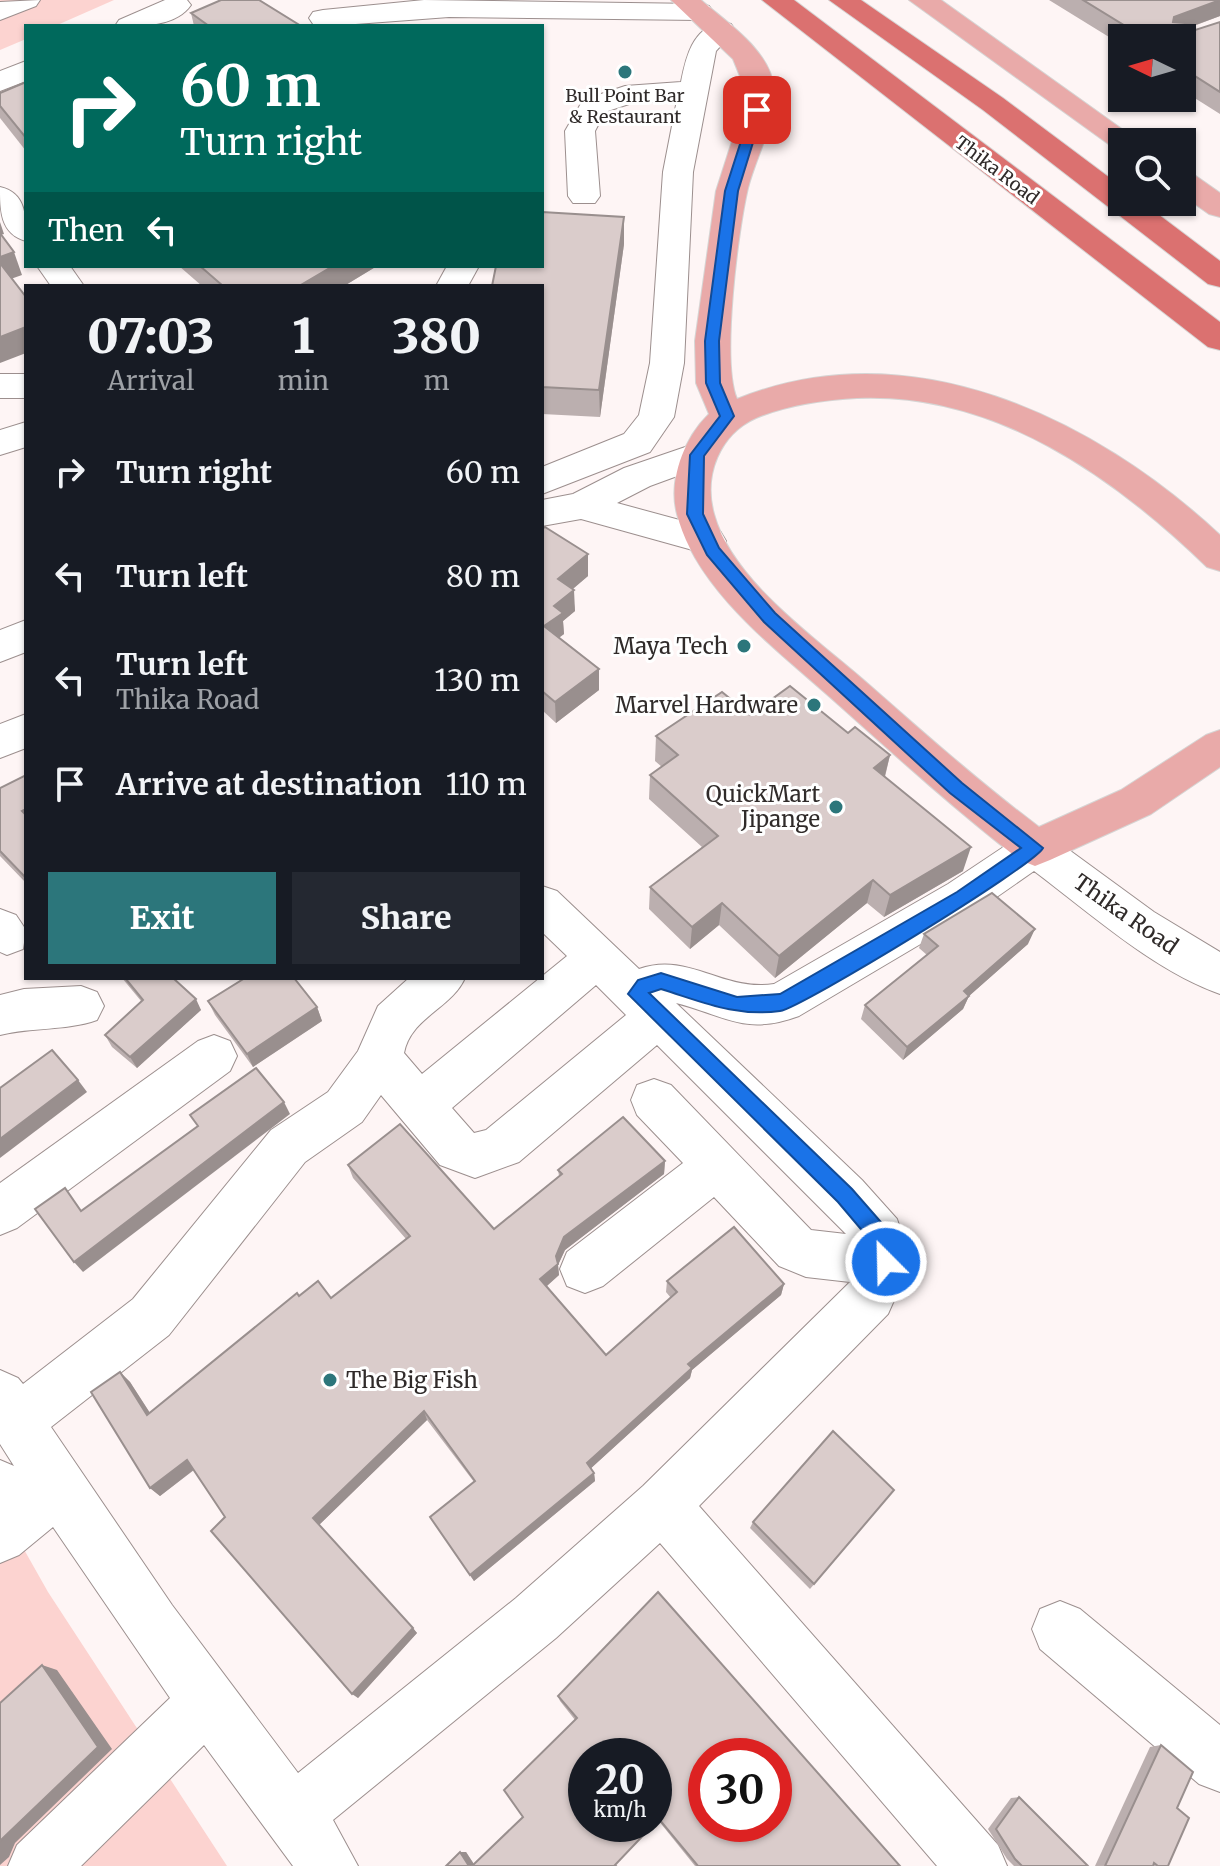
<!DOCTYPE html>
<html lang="en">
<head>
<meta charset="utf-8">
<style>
  :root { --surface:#171b24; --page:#242831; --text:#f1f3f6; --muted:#9ea1a6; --accent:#2c767b }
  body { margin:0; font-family:Merriweather,serif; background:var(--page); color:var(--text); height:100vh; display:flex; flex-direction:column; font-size:30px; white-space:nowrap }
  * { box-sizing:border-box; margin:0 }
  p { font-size:26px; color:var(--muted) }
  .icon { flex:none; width:44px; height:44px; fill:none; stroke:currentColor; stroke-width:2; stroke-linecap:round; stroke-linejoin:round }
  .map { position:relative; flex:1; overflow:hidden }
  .side { position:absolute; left:24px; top:284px; width:520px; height:696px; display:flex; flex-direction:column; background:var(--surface); border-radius:0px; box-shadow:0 2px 6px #0004 }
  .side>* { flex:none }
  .hud { position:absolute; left:24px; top:24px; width:520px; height:244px; border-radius:0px; box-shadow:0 2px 6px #0004; background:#00695c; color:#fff; overflow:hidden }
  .needle { width:52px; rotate:275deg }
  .tools { position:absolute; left:1108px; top:24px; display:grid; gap:16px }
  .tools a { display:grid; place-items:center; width:88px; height:88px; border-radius:0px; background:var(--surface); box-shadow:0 2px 6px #0004; font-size:40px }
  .speed { position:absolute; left:568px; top:1738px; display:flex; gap:16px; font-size:40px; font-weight:700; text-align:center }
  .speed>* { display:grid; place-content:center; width:104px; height:104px; border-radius:50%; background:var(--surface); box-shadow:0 2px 6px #0004; line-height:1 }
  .speed small { font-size:20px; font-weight:400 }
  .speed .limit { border:12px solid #d22; background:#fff; color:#111 }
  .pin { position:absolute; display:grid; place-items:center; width:68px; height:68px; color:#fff; margin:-34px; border-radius:16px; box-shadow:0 4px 12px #0006 }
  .me { position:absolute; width:88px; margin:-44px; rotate:337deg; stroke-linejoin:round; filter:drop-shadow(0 0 6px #0008) }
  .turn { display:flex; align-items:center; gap:28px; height:168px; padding:0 24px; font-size:36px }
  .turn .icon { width:104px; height:104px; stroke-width:2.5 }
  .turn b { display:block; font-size:56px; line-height:68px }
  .then { display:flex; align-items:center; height:76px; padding:0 24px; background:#0003; gap:16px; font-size:30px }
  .eta { display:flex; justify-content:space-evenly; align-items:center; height:136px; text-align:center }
  .eta b { font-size:48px; font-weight:800; line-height:56px }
  .action { display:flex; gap:16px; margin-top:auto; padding:16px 24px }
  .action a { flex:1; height:92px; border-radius:0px; background:var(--accent); color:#fff; font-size:32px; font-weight:800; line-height:92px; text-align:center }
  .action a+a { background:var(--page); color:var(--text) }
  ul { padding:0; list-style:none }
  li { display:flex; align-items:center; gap:24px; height:104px; padding:0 24px }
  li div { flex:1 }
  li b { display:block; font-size:30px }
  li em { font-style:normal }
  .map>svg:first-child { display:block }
</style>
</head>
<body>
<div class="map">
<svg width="1220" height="1866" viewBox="0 0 1220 1866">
  <rect width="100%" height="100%" fill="#fef5f5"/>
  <g fill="#fcd3d0">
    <path d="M0 0H114L55 26H26V39L0 50Z"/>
    <path d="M0 1507 48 1592 227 1866H0Z"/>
  </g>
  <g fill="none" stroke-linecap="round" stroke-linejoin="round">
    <g stroke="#9c8f8e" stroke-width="2">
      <g id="minor">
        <path d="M40 0 36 6 0 20V2Z"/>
        <path d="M165 0H187L191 5C175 28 139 26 115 26L119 20Z"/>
        <path d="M424 0 699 4 709 6 713 12 709 18 699 20 449 17 329 26 313 24 309 18 313 12 323 10Z"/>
        <path d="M721 22 731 24 735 30 716 51 693 172 684 363 674 417 650 452 542 494V467L624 434 639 415 650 363 663 172 677 100 629 104 605 112 595 131 600 196 595 203H573L568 196 565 131 583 100 625 86 681 82C686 57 692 29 721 22Z"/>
        <path d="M26 61V81L0 91V71Z"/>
        <path d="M0 187C27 193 26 218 26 241 0 234 0 210 0 187Z"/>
        <path d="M37 266H70L84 286H51Z"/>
        <path d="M447 266H479L468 286H436Z"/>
        <rect x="0" y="374" width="26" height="24"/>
        <path d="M26 422V447L0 455V430Z"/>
        <path d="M697 443 710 446 715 455 710 464 650 486 617 503 720 531 726 541 720 551 707 554 581 519 542 526V500L573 494 624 468Z"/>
        <path d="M26 620V652L0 662V630Z"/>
        <path d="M26 714V748L0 758V724Z"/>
        <path d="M1035 830 1050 836 1154 912 1220 952V994C1154 971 1090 913 1034 871L978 910 799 1016C745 1036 726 1016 676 1003L862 1180 897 1219 911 1262 888 1314 699 1506 998 1845 1007 1866H937L660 1543 556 1638 333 1820 358 1866H293L204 1745 81 1866H8L17 1845 170 1698 53 1527 19 1555 0 1563V1460L14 1466 0 1444V1370L18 1378 23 1384 133 1299 271 1130 328 1092 358 1051 378 1006 409 978H465C451 1009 411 1017 404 1053L422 1074 567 956 542 932V886L557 891 639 969C688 951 723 992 774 984L948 884 1020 836ZM596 985 626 1015 486 1130 474 1133 452 1108ZM657 1045 846 1234 811 1230 671 1085 654 1079 637 1085 631 1100 637 1115 683 1163 567 1252 560 1269 567 1286 585 1293 603 1286 714 1197 779 1266 806 1277 850 1282 643 1486 516 1598 298 1773 172 1605 51 1427 169 1335 305 1162 362 1122 381 1095 440 1165 475 1178 519 1162Z"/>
        <path d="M0 909 16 915 26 930 23 949 7 955 0 952Z"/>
        <path d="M81 986 97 992 104 1006 97 1020C66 1031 32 1027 0 1035V995L24 989Z"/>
        <path d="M214 1035 230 1041 237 1056 230 1071 17 1228 0 1235V1183L198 1041Z"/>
        <path d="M1060 1601 1080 1609 1220 1725V1792L1199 1784 1040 1649 1032 1629 1040 1609Z"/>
      </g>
    </g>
    <g stroke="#d6d5d4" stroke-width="2">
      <g id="major">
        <path d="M671 0H701C727 23 770 50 774 88 777 120 756 157 748 188 738 230 721 362 737 399 910 329 1093 417 1220 535V571L1207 567C1112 475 994 392 857 398 823 400 787 405 756 418 720 434 703 475 714 514 732 581 817 639 867 683 923 732 979 782 1039 827L1121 790 1206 735 1220 730V767L1151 814 1050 860 1035 866 1020 860C958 812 899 759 840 706 784 655 696 592 677 514 668 480 684 438 709 414L696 383 695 341 716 191 742 110 744 86 733 59Z"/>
        <path d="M909 0H941L1140 142H1122V150L1114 148Z"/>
        <path d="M1182 172 1193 174 1220 193V217L1209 214 1182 195Z"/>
      </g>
    </g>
    <g stroke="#d6d5d4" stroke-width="2">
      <g id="highway">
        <path d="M762 0H794L1220 322V350L1208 347Z"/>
        <path d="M829 0H861L1003 98 1122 187V202H1142L1220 261V287L1208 284 983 110Z"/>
      </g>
    </g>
    <use href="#minor" fill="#fff" fill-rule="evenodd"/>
    <use href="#major" fill="#e9aaa9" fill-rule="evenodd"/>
    <use href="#highway" fill="#db7170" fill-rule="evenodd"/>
  </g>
  <g fill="#bbafaf">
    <path d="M1049 0H1220V16L1186 29V33L1220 22V114L1182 90V38H1122V45Z"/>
    <path d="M191 13 301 26H194Z"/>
    <path d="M26 82V151L0 118V93Z"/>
    <path d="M624 244 600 417 542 414V286Z"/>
    <path d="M179 266H377L344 286H202Z"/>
    <path d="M542 529 588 554V576L572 589 575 611 563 621 564 634 559 638 599 669V690L556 723 542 710Z"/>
    <path d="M750 715 848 733 890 755 885 777 963 871 884 917 867 903 775 978 719 925 690 949 649 909 650 887 702 847 649 799 650 775 662 767 655 761 656 736Z"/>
    <path d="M26 775V883L0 856V788Z"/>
    <path d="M924 934 1028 944 969 996 963 1009 903 1060 861 1019 865 1005 927 955 919 948Z"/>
    <path d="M122 978H173L201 1010 137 1068 112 1047 105 1035 141 1001Z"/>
    <path d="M208 1001 317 1007 322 1021 253 1067 215 1015Z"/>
    <path d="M665 1161 664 1174 565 1250 558 1265 559 1275 546 1287 606 1355 671 1298 666 1292 667 1281 784 1284 781 1295 692 1370 690 1378 591 1468 594 1473 595 1481 474 1581 430 1517 474 1482 427 1420 319 1525 417 1633 358 1698 225 1517 194 1470 160 1496 150 1488 120 1372 130 1382 150 1413 299 1296 331 1298 406 1239 353 1178 348 1165 494 1229 559 1176 558 1170Z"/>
    <path d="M894 1490 810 1589 750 1528 753 1522Z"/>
    <path d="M558 1696 900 1866H695L658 1820 615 1865 446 1866 466 1852 474 1864 523 1817 575 1720 560 1701Z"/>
    <path d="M1161 1745 1177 1808 1168 1866H1095L1150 1747Z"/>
    <path d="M1019 1797 1088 1866H1014L1007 1859 988 1829 1011 1798Z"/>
  </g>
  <g fill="#998f8e">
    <path d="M1220 0V16L1168 35 1174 17Z"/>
    <path d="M624 217V244L600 417 599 390Z"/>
    <path d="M0 222 4 234 0 235Z"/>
    <path d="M14 252 22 275 5 281 0 268V257Z"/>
    <path d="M333 266H377L344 286H299Z"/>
    <path d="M26 327V353L0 363V337Z"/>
    <path d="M588 554V576L559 601 558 579Z"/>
    <path d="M574 590 575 611 563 621 564 634 545 647 544 626 554 606Z"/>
    <path d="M599 669V690L556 723 555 702Z"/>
    <path d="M890 755 884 779 874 768Z"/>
    <path d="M971 847 963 871 884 917 890 895Z"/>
    <path d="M873 880 867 903 775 978 779 956Z"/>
    <path d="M722 903 719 925 690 949 692 927Z"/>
    <path d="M1035 929 1028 944 969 996 963 1009 903 1060 907 1047 964 991Z"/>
    <path d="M196 999 201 1010 137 1068 130 1057Z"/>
    <path d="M317 1007 322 1021 253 1067 247 1054Z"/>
    <path d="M78 1080 87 1092 0 1158V1139Z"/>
    <path d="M284 1102 290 1114 83 1272 74 1262Z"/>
    <path d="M665 1161 664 1174 565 1250 558 1265 559 1275 541 1291 540 1279 556 1256 564 1237Z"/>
    <path d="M784 1284 781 1295 692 1370 690 1378 588 1471 587 1463 688 1364Z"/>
    <path d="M120 1372 130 1382 157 1424 147 1415Z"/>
    <path d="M424 1411 427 1420 319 1525 313 1518Z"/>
    <path d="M187 1460 196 1468 160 1496 150 1488Z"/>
    <path d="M594 1473 595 1481 474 1581 470 1575Z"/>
    <path d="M413 1628 417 1633 358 1698 352 1694Z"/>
    <path d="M42 1665 57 1670 112 1749 15 1843 9 1857 0 1865V1841Z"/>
    <path d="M460 1852H466L475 1866H469Z"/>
  </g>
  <g fill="#dacccb" stroke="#998f8e" stroke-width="2" fill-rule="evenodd">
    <path d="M221 0H259L301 26H209L191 13Z"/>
    <path d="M1083 0H1220L1174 17 1173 22 1185 23 1186 33 1220 22V92L1184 69 1190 66 1182 61V38H1145Z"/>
    <path d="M26 82V138L0 106V93Z"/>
    <path d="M542 212 624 217 599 390 542 387V286H492L496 266H542Z"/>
    <path d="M0 233 14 252 0 257Z"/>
    <path d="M0 263 26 297V327L0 337Z"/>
    <path d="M200 266H333L299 286H223Z"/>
    <path d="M545 527 588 554 558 579 574 590 554 606 563 613 544 626 599 669 555 702 542 691V529Z"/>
    <path d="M790 686 848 733 855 727 890 755 874 768 971 847 890 895 873 880 779 956 722 903 692 927 650 887 718 836 650 775 678 755 656 736 722 692 750 715Z"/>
    <path d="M26 775V809L22 811 26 815V878L0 851V788Z"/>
    <path d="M992 893 1035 929 964 991 969 996 907 1047 865 1005 938 946 924 934Z"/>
    <path d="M125 978H173L196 999 130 1057 105 1035 143 1000Z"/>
    <path d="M245 978H294L317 1007 247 1054 208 1001Z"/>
    <path d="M52 1050 78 1080 0 1139V1088Z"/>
    <path d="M256 1068 284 1102 74 1262 35 1209 65 1188 81 1211 198 1126 190 1115Z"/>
    <path d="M623 1117 665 1161 564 1237 556 1256 558 1264 540 1279 606 1355 677 1292 667 1281 734 1227 784 1284 688 1364 692 1368 587 1463 594 1473 470 1575 430 1517 475 1481 424 1411 313 1518 413 1628 352 1694 211 1531 225 1517 187 1460 150 1488 91 1392 120 1372 147 1415 297 1293 299 1296 318 1281 331 1298 410 1236 348 1165 400 1124 494 1229 562 1174 558 1170Z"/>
    <path d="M833 1431 894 1490 814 1584 753 1522Z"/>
    <path d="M658 1592 900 1866H698L659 1819 654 1824V1756H586V1824H654L615 1865 616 1866H472L523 1817 504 1790 577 1718 558 1696ZM706 1756H774V1824H706Z"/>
    <path d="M42 1665 98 1747 0 1841V1703Z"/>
    <path d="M1161 1745 1193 1772 1177 1808 1189 1818 1168 1866H1158L1154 1863 1153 1866H1105Z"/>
    <path d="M1019 1797 1088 1866H1022L1015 1859 996 1829Z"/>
    <path d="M460 1852 469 1866H446Z"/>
  </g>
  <path fill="#1a73e8" stroke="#114b97" stroke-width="2" d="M757 106 763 110 738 191 719 341 720 383 734 416 704 456 703 514 719 548 775 613 962 783 1043 848C1034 866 801 1008 780 1011 735 1017 703 1002 661 989L649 993 852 1189 887 1229 897 1262 894 1269 886 1272 879 1269 871 1241 838 1202 628 994 638 980 661 973 737 997 780 994 957 892 1021 848 950 793 764 622 707 555 687 514 690 455 720 416 706 383 705 341 725 191 751 110Z"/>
  <g fill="#2c767b" stroke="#fff" stroke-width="3">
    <circle cx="625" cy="72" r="8"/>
    <circle cx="744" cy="646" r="8"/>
    <circle cx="814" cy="705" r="8"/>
    <circle cx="836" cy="807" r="8"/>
    <circle cx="330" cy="1380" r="8"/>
  </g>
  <g text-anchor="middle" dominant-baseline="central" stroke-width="6" stroke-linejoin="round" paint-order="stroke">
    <g font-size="18" fill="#302b2a" stroke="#fff">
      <text x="625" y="95">Bull Point Bar<tspan x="625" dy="21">&amp; Restaurant</tspan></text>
    </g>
    <g font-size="18" fill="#302b2a" stroke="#fff">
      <text transform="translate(997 170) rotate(37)">Thika Road</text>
    </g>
    <g font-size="22" fill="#302b2a" stroke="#fff" text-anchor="end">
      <text x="728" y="646">Maya Tech</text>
      <text x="798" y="705">Marvel Hardware</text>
      <text x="820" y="794">QuickMart<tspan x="820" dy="25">Jipange</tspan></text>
      <text x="346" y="1380" text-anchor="start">The Big Fish</text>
    </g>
    <g font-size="22" fill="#302b2a" stroke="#fff">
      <text transform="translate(1126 914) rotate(35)">Thika Road</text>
    </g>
  </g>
</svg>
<div class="tools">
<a><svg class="needle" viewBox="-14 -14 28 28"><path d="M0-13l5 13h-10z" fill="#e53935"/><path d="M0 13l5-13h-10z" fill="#9ea1a6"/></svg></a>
<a><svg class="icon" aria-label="search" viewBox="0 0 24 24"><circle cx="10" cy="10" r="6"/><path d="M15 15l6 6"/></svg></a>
</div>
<div class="speed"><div>20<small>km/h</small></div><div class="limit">30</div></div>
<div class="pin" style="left:757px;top:110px;background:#d93025"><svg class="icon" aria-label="arrive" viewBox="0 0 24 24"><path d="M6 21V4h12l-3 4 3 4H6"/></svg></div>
<svg class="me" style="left:886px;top:1262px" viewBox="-20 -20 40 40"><circle r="17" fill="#1a73e8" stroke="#fff" stroke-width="3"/><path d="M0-11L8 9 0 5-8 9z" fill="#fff"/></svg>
<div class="hud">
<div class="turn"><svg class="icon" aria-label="right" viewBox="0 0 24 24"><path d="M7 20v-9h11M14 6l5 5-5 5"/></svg><div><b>60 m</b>Turn right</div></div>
<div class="then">Then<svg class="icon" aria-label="left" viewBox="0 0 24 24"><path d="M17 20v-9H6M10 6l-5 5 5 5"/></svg></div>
</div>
<section class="side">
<div class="eta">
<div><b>07:03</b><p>Arrival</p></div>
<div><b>1</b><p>min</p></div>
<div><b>380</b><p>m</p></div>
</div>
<ul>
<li><svg class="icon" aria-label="right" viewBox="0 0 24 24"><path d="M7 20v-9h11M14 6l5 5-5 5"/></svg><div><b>Turn right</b></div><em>60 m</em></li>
<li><svg class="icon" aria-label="left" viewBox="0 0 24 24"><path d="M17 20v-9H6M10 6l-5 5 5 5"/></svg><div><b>Turn left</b></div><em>80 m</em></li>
<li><svg class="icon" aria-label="left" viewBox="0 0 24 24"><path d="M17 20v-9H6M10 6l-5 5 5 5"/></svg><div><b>Turn left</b><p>Thika Road</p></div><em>130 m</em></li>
<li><svg class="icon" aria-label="arrive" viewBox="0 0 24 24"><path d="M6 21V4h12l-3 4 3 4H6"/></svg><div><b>Arrive at destination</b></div><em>110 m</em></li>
</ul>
<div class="action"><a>Exit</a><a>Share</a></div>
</section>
</div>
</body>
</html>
